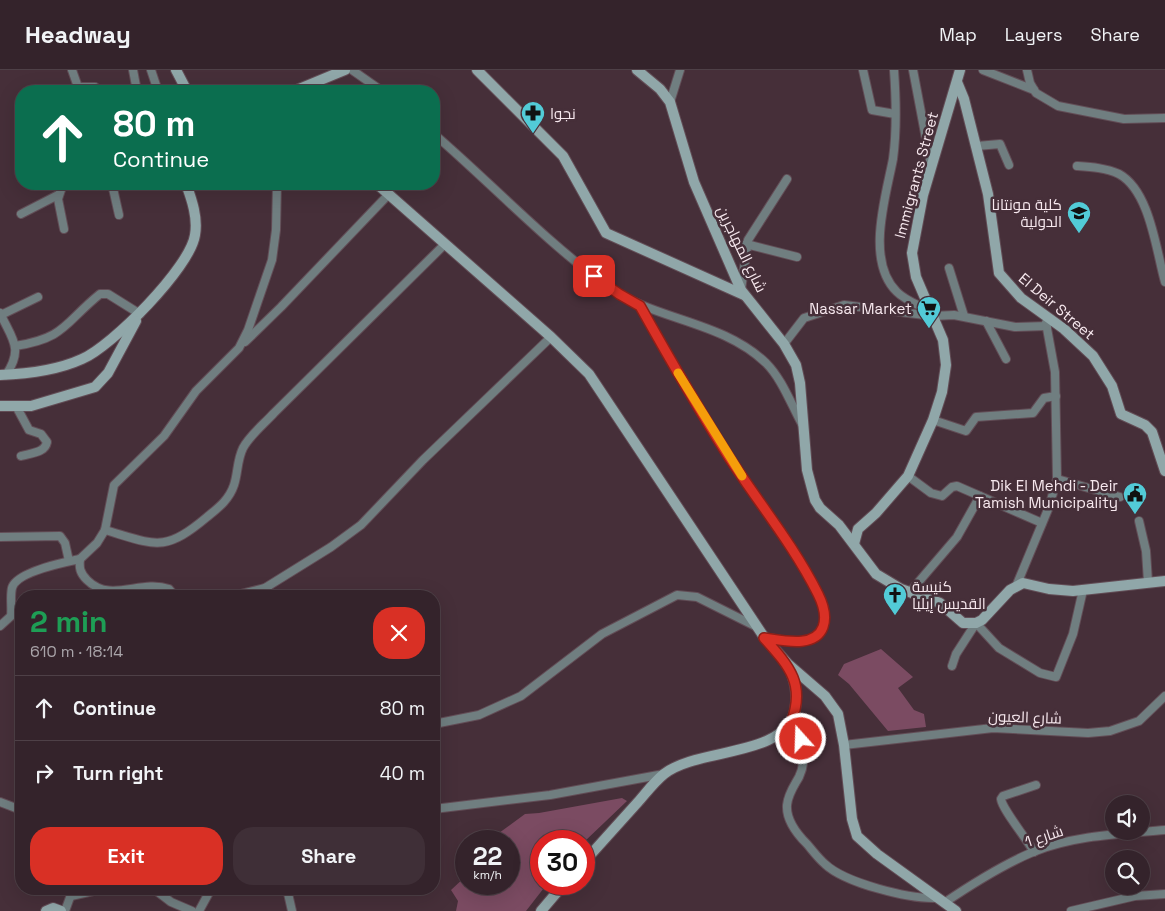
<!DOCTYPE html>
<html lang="en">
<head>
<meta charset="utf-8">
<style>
  :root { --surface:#34232b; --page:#3f2f37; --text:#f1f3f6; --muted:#a9a4a9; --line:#4e4047; --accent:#d93025 }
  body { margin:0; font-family:"Space Grotesk",Cairo,sans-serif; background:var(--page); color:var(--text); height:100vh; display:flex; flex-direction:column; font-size:19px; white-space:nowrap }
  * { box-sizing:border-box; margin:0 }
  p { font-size:16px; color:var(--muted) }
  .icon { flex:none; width:28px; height:28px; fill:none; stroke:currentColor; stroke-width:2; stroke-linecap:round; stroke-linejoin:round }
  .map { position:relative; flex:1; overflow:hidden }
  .drawer { position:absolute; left:15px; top:520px; width:425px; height:305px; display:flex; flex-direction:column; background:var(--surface); border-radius:20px; box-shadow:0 5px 20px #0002,0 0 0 1px var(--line) }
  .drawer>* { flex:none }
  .guide { position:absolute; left:15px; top:15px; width:425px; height:105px; border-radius:20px; box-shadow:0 5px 20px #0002,0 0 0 1px var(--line); background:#0b6e4f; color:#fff; overflow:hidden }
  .tools { position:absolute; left:1105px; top:725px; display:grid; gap:10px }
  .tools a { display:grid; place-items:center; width:45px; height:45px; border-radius:50%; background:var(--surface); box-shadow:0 5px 20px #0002,0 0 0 1px var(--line); font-size:25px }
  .speed { position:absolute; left:455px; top:760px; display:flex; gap:10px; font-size:25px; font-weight:700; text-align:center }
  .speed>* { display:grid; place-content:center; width:65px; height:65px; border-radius:50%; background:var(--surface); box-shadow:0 5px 20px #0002,0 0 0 1px var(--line); line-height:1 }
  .speed small { font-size:12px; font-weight:400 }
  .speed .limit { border:8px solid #d22; background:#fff; color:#111 }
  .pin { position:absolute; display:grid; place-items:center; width:42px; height:42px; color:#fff; margin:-21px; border-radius:10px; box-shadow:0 2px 8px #0006 }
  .me { position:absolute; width:55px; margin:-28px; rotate:340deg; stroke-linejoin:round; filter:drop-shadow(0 0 4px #0008) }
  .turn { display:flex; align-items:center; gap:18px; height:105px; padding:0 15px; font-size:22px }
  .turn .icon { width:65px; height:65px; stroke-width:2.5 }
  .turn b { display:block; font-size:35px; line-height:42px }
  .round { display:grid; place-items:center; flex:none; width:52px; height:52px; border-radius:20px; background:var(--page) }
  .head { display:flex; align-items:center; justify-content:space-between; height:85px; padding:0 15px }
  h1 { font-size:30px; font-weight:700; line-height:38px; color:#1e9e55 }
  .action { display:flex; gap:10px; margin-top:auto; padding:10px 15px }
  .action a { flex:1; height:58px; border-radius:20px; background:var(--accent); color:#fff; font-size:20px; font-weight:700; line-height:58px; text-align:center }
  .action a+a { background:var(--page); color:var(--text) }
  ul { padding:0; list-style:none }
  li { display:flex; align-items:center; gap:15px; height:65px; padding:0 15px; border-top:1px solid var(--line) }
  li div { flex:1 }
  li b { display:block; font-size:19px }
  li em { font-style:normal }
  header { display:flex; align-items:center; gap:30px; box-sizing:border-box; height:70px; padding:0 25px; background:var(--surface); border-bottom:1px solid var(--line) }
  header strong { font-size:24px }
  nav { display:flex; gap:28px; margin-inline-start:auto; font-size:18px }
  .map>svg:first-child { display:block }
</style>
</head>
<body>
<header>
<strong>Headway</strong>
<nav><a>Map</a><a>Layers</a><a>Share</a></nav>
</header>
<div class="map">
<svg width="1165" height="841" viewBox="0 0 1165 841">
  <rect width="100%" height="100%" fill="#462f39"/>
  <g fill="#7b4b62">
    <path d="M881 579 913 607 898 618 914 640 924 644 926 657 888 661 849 614 838 605 844 594Z"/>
    <path d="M622 728 627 731 584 772 541 771V814H547L526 841H456L458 831 451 820 466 806V814H509V771H488L525 744 539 743Z"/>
  </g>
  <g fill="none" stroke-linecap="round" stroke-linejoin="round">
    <g stroke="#624d56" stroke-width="10">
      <g id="street">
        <path d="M72 0 78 17H95L99 21"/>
        <path d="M133 0 137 21"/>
        <path d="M151 0 158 21"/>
        <path d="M352 0 382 21"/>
        <path d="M863 0 872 40 895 44"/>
        <path d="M894 0C896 28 897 60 893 89 886 126 865 191 897 222 906 231 919 235 930 241"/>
        <path d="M913 0 931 95"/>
        <path d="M983 0 1034 20"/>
        <path d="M1027 0 1030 13 1036 23 1058 36 1124 49 1165 48"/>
        <path d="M670 32 680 0"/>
        <path d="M434 64C492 114 545 171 607 216 655 251 721 250 766 293 782 309 791 334 802 354"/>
        <path d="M977 76 1000 74 1009 95"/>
        <path d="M1077 96C1091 97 1106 98 1119 104 1150 121 1156 180 1165 212"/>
        <path d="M63 114 58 129 64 159"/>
        <path d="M112 114 119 145"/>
        <path d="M233 114 235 115"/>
        <path d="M21 144 58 125"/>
        <path d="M746 174 797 187"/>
        <path d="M949 198 964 246"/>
        <path d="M741 220 748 170 787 109"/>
        <path d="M640 236C668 286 696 336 727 384 757 430 793 474 818 524 823 534 827 546 823 557 815 579 781 570 764 567"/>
        <path d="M0 243C12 269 24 278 6 305"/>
        <path d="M1 245 38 227"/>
        <path d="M986 251 1006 289"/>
        <path d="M245 272 281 237 388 125"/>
        <path d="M784 274 804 248 844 235 933 246 954 245 1015 257 1047 256"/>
        <path d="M15 276C66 268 64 253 100 224H108L140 244"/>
        <path d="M16 336 29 360 41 364 47 372C45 383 31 383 21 386"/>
        <path d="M933 350 966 361 976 347 1033 343 1044 328 1056 326"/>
        <path d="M908 406 931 423 942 426 952 417 957 416 1042 453"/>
        <path d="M1057 409 1120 427"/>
        <path d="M1139 451 1146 481 1148 512"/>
        <path d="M105 460C156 475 164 483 207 447 218 438 229 430 234 415 238 403 237 390 243 378 250 365 264 354 274 343L445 174"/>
        <path d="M0 467 60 466 65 473 69 491"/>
        <path d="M1017 514 1049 437 1057 409 1055 302 1046 253"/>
        <path d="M265 518 274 526"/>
        <path d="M910 522 957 467 980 426"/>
        <path d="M175 526 169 519C140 509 111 534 87 510 80 503 79 498 80 489L97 473 105 460 114 415 164 366 196 321 239 278 248 260 272 190 276 160 277 114"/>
        <path d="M233 526 265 518 331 477 361 455 423 390 551 267"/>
        <path d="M0 556 11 546C12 537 10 526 12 518 16 502 65 492 80 489"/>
        <path d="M952 596 956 584 976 553 999 578 1040 603 1056 607 1073 564 1083 520"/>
        <path d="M791 653C802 669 808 688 799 707 794 716 788 724 787 735 786 750 797 764 807 774 813 781 818 788 825 794 845 813 909 829 936 828"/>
        <path d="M434 654 479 645 521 626 602 564 677 525 697 527 755 556"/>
        <path d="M844 675 993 658 1088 663 1110 661 1139 651 1165 626"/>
        <path d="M0 732 21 740"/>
        <path d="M434 739 550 725 664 704"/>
        <path d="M1034 782C1027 769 1002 739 1001 729L1003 726 1036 715"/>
        <path d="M154 819 171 832 192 841"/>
        <path d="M287 819 292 841"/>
        <path d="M375 821 377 819"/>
        <path d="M71 826 102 819"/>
        <path d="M944 833C972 814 1002 795 1033 782 1075 765 1121 764 1165 760"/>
        <path d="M65 841 73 819"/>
        <path d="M199 841 211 819"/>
        <path d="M1071 841 1135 826 1165 824"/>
      </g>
    </g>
    <g stroke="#624d56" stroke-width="12">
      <g id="secondary">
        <path d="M176 0 187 21"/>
        <path d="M477 0 563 86 606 163 744 225"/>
        <path d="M637 0 660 19 670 32 694 112 741 220 784 274 796 295 800 313 807 400 815 430 820 438 839 455 876 504 901 519 940 533 963 553H976L982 550 1010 520 1023 513 1049 519 1073 521 1165 511"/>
        <path d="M957 12 964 29 988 124 999 203 1021 228 1064 259 1093 286 1112 316 1121 344 1145 355 1152 362 1165 401"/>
        <path d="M294 21 345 0"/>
        <path d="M377 114 551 267 589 304 764 567 788 594 825 626 838 644 844 675 852 749 857 766 877 784 956 841"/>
        <path d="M0 305C26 304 58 300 82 289 112 276 190 198 195 165 198 148 192 130 186 114"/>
        <path d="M0 336H31L95 317 108 303 136 251"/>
        <path d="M854 474 858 459 876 443 908 406 933 350 942 322 946 295 943 270 916 207 912 183 923 125 960 0"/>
        <path d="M584 792C602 772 620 752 638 732 646 723 654 712 664 704 698 677 785 688 795 640 798 623 795 610 788 595"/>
        <path d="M46 841 53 838 61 841"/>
        <path d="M541 841 564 814"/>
      </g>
    </g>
    <use href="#street" stroke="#707e80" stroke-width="8"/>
    <use href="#secondary" stroke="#90a7a9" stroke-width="10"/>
  </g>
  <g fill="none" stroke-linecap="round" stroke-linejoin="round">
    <g stroke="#8d1f18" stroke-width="12">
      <path id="route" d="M594 206 619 224 640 236C668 286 696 335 727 384 757 431 793 474 818 524 823 534 827 546 823 557 815 579 781 570 764 568 789 596 806 614 791 653L801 669"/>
    </g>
    <use href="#route" stroke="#d93025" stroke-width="9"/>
    <path stroke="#f59e0b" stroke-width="9" d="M678 303 742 406"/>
  </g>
  <defs>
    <g id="pharmacy-pin" transform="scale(1.25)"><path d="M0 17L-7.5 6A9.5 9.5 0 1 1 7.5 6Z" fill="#52cbd7" stroke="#462f39"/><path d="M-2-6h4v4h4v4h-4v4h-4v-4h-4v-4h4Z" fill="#111"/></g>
    <g id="school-pin" transform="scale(1.25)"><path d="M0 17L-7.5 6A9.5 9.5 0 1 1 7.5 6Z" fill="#52cbd7" stroke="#462f39"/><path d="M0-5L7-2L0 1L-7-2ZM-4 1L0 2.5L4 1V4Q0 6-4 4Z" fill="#111"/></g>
    <g id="supermarket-pin" transform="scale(1.25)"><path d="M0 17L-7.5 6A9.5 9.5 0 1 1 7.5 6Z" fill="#52cbd7" stroke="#462f39"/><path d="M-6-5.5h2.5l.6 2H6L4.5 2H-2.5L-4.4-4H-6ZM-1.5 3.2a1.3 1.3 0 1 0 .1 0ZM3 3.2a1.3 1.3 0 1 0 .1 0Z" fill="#111"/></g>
    <g id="civic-pin" transform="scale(1.25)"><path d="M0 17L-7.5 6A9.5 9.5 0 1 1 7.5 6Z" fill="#52cbd7" stroke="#462f39"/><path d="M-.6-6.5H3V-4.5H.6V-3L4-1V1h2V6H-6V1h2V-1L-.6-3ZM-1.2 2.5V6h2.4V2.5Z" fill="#111"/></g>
    <g id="church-pin" transform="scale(1.25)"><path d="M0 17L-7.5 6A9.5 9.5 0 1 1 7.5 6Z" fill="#52cbd7" stroke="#462f39"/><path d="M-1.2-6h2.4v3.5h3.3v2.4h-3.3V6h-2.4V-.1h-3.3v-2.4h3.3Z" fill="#111"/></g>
  </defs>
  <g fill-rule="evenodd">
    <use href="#pharmacy-pin" x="533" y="43"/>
    <use href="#school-pin" x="1079" y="143"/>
    <use href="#supermarket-pin" x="929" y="238"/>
    <use href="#civic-pin" x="1135" y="424"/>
    <use href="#church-pin" x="895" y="525"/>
  </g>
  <g text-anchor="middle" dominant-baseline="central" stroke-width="5" stroke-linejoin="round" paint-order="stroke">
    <g font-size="15" fill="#f7e8ee" stroke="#462f39" text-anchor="end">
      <text x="550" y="43" text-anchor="start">نجوا</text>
      <text x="1062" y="134">كلية مونتانا<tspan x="1062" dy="17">الدولية</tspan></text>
      <text x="912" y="238">Nassar Market</text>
      <text x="1118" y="415">Dik El Mehdi - Deir<tspan x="1118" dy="17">Tamish Municipality</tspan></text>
      <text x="912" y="516" text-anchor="start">كنيسة<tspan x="912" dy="17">القديس إيليا</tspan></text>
    </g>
    <g font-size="15" fill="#f7e8ee" stroke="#462f39">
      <text transform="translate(916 105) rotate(-75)">Immigrants Street</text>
      <text transform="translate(742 179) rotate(64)">شارع المهاجرين</text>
      <text transform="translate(1057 236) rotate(40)">El Deir Street</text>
      <text transform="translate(1025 647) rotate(2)">شارع العيون</text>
      <text transform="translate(1044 766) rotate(-18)">شارع 1</text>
    </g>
  </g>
</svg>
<div class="tools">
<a><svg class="icon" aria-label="sound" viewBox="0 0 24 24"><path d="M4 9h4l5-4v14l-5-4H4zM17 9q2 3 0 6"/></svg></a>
<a><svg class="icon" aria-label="search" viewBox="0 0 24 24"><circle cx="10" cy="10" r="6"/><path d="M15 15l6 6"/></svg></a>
</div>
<div class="speed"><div>22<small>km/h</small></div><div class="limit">30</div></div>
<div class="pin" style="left:594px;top:206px;background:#d93025"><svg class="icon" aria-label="arrive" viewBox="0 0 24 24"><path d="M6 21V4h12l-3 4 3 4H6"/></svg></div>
<svg class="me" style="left:801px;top:669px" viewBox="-20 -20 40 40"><circle r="17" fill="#d93025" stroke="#fff" stroke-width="3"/><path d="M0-11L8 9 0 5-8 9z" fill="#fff"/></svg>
<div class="guide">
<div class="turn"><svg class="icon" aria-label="ahead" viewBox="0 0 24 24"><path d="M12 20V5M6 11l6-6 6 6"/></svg><div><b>80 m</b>Continue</div></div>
</div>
<section class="drawer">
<div class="head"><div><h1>2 min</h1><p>610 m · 18:14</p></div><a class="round" style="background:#d93025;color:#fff"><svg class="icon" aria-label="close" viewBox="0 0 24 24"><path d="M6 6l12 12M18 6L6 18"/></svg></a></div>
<ul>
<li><svg class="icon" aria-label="ahead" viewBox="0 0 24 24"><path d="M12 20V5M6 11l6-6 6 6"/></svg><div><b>Continue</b></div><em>80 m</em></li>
<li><svg class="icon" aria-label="right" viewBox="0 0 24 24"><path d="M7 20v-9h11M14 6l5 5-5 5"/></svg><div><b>Turn right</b></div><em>40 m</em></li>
</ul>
<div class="action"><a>Exit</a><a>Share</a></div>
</section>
</div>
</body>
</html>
